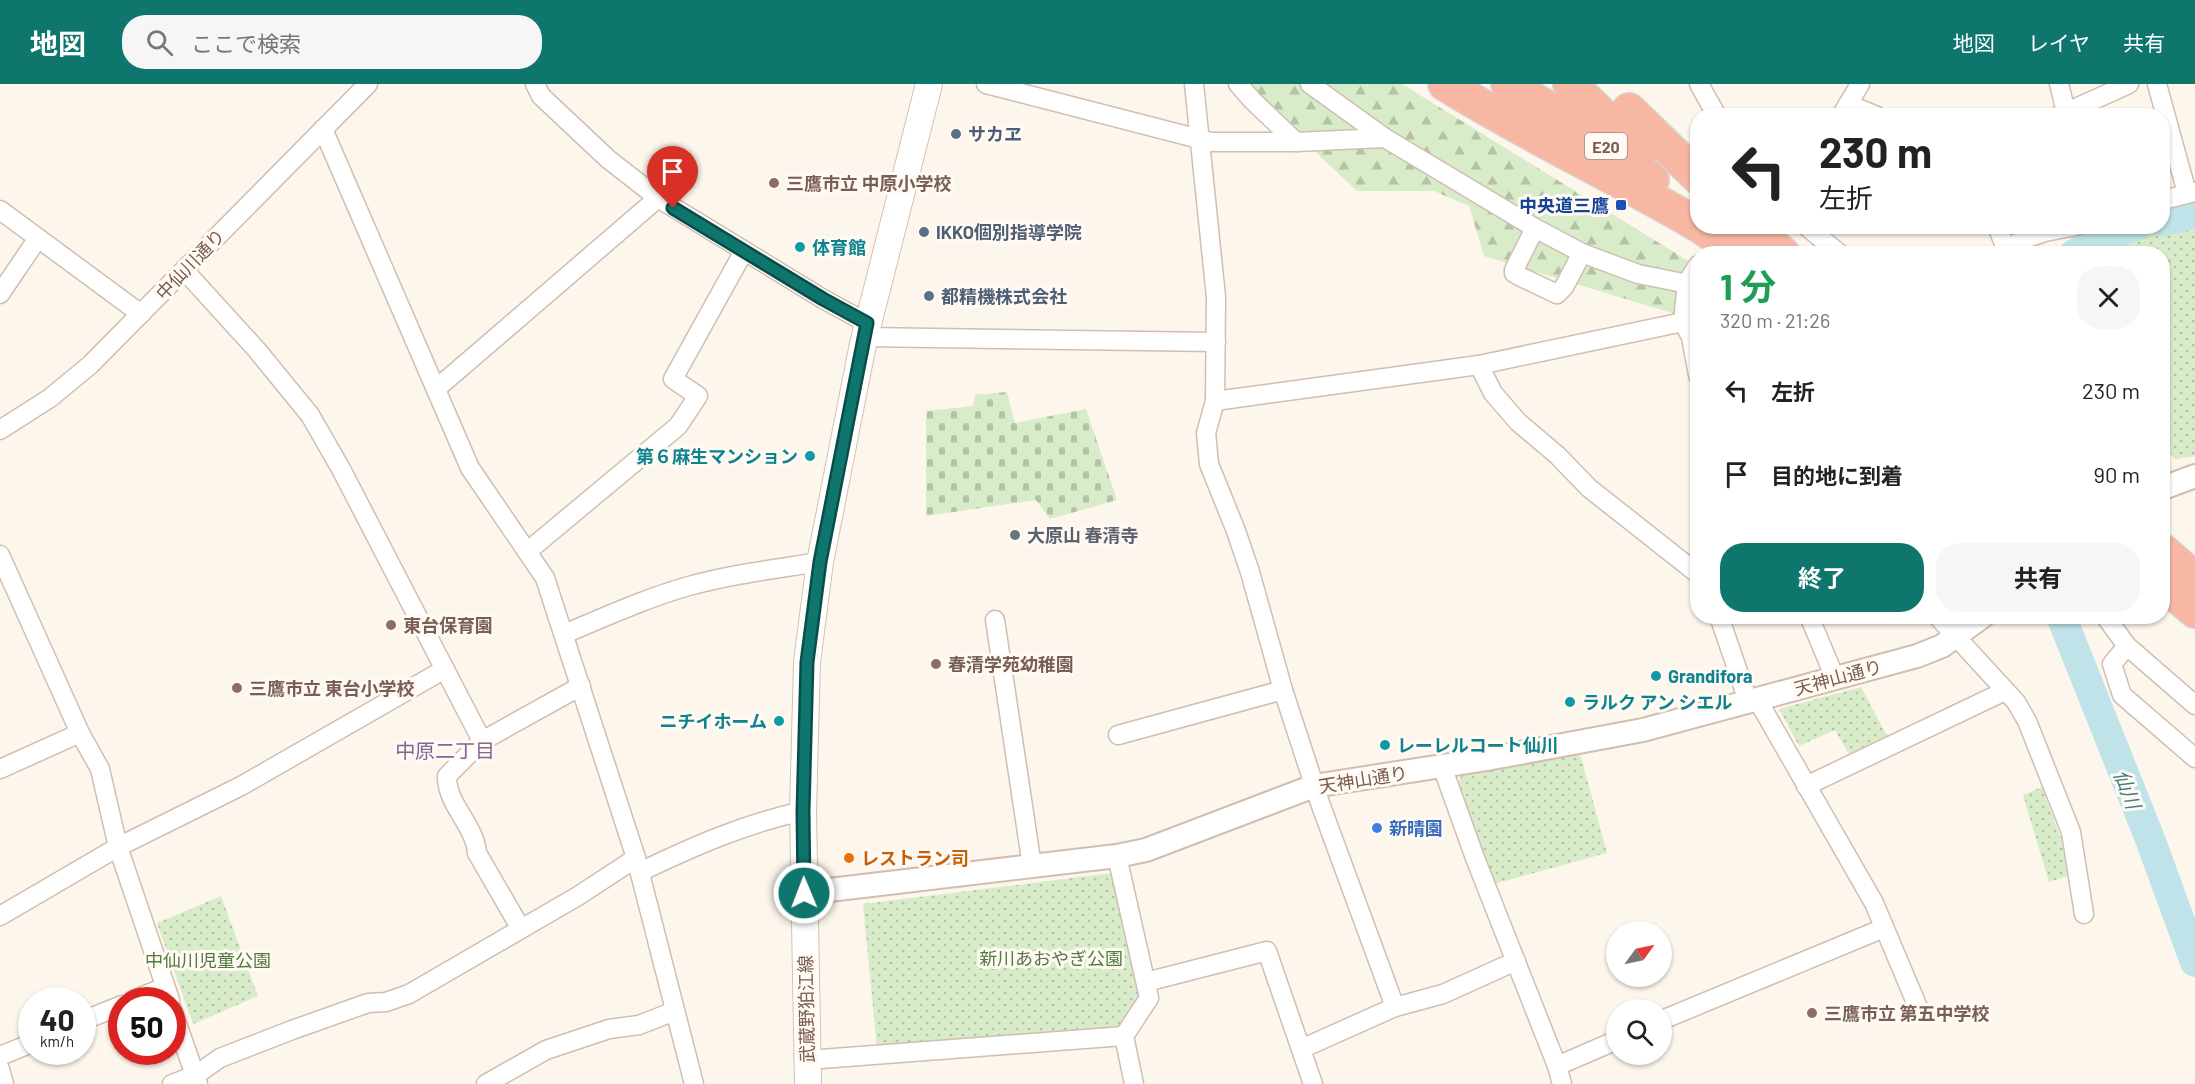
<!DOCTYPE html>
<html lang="ja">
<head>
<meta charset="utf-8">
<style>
  :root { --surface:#fff; --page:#f6f6f6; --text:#222; --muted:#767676; --accent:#0f766e }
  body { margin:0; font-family:Barlow,"Noto Sans JP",sans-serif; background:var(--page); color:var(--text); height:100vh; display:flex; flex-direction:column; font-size:22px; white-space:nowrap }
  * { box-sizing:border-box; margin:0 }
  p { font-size:20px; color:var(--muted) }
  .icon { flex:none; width:33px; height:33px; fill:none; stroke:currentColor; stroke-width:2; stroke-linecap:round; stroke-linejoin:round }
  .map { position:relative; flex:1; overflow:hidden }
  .sheet { position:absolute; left:1690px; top:162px; width:480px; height:378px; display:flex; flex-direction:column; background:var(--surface); border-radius:24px; box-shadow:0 2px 4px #0004 }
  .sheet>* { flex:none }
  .guide { position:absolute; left:1690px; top:24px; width:480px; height:126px; border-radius:24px; box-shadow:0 2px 4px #0004; background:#fff; color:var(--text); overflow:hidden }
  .needle { width:39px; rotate:57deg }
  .tools { position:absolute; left:1606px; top:837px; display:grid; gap:12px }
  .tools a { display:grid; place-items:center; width:66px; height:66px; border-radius:50%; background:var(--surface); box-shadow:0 2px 4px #0004; font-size:30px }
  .speed { position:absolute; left:18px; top:903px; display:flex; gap:12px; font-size:30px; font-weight:700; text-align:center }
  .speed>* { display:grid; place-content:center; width:78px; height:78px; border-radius:50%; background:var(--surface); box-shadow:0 2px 4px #0004; line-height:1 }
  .speed small { font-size:15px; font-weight:400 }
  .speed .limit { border:9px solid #d22; background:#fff; color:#111 }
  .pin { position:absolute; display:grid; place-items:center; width:51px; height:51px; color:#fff; margin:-62px -26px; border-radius:50% 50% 50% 0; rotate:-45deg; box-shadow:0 0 6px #0007 }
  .pin .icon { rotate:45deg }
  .me { position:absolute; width:66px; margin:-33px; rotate:359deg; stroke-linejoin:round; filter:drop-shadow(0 0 4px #0008) }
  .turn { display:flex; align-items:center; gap:21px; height:126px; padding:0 30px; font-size:27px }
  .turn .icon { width:78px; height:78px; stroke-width:2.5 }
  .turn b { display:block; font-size:42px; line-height:51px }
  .round { display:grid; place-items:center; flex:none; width:63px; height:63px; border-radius:24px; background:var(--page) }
  .overview { display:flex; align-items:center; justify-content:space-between; height:102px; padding:0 30px }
  h1 { font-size:36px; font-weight:700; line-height:45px; color:#1e9e55 }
  .button { display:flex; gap:12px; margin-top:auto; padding:12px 30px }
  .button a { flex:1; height:69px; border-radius:24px; background:var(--accent); color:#fff; font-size:24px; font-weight:700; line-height:69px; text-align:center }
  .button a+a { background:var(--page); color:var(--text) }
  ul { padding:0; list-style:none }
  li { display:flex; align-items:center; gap:18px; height:84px; padding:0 30px }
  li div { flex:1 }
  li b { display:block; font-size:22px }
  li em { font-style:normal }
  header { display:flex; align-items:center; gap:36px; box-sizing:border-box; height:84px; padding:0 30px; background:var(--accent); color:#fff }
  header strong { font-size:28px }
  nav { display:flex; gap:33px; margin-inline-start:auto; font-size:21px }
  .search { width:420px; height:54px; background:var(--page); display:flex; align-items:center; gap:15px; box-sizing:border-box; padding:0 21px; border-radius:24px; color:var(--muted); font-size:22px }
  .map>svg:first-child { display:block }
</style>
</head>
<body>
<header>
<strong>地図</strong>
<div class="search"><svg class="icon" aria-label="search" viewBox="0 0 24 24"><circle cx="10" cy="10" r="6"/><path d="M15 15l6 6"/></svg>ここで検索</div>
<nav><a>地図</a><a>レイヤ</a><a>共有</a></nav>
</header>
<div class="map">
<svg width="2195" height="1000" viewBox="0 0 2195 1000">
  <defs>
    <pattern id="grass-dots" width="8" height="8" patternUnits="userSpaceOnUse" patternTransform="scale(1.5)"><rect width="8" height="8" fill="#d8ecc9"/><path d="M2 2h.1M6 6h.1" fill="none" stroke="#b4c2a5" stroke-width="1.8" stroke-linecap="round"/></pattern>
    <pattern id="forest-firs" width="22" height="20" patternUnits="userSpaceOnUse" patternTransform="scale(1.5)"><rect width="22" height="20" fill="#d8ecc9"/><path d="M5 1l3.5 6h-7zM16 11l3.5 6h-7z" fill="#b4c2a5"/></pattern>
    <pattern id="cemetery-stones" width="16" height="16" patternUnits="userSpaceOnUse" patternTransform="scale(1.5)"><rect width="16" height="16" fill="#d8ecc9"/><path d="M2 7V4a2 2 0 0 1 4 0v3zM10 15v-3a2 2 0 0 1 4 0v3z" fill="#b4c2a5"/></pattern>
  </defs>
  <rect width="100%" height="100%" fill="#fdf6ec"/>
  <g fill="url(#grass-dots)">
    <path d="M2195 140V372L2176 375 2163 365V170L2094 169 2106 159Z"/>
    <path d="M1861 603 1887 652 1849 670 1835 646 1799 662 1779 625Z"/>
    <path d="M1575 669 1581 673 1607 769 1494 800 1458 699 1463 688Z"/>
    <path d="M2042 703 2061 754 2068 792 2049 798 2023 711Z"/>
    <path d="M1112 789 1141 916 1120 945 877 965 863 820Z"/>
    <path d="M221 812 258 912 193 940 157 839Z"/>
  </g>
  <path fill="url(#forest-firs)" d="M1251 0H1402L1698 183V237L1484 172 1469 122 1434 107H1357L1271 26Z"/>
  <path fill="url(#cemetery-stones)" d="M1007 308 1015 339 1086 325 1117 416 1050 435 1036 416 926 432V327L973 322 975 311Z"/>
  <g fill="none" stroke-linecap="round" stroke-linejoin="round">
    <g stroke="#bfe3e8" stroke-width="30">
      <path d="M2163 137 2195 130"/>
      <path d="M2074 170 2110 150 2136 142"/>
      <path d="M2061 532 2150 755 2195 878"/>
    </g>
    <g stroke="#d1beb0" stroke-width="21">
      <g id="minor">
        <path d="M535 0 541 12 608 75 658 114 823 215 867 239"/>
        <path d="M986 0 1211 58H1296L1385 54"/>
        <path d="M1194 0 1216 213 1215 317 1206 349 1209 380 1236 447 1250 488 1283 606 1320 719 1395 923"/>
        <path d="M1238 0 1253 17 1296 58"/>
        <path d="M1310 0 1385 54 1535 144 1582 169 1638 190 1698 202"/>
        <path d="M1699 0 1717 32"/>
        <path d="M2059 0 2067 32"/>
        <path d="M2157 0 2187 109"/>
        <path d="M1848 20 1877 32"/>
        <path d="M1841 32 1860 0"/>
        <path d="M2058 32 2129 0"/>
        <path d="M323 45 470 384 545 494 636 774 694 1000"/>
        <path d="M2163 116 2195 108"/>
        <path d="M0 126 141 230"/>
        <path d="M1806 142 1840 170"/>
        <path d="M1997 142 2006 165 2024 155 2045 148 2076 142"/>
        <path d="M1535 144 1514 186V189L1519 192 1557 210 1564 203 1582 169"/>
        <path d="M1698 181 1687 199 1683 238 1691 253 1698 291"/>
        <path d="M184 186 256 265 310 331 341 385 482 657"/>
        <path d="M0 210 38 154"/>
        <path d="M865 253 1216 258"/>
        <path d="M1479 281 1493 309 1518 338 1557 371 1589 404 1698 490"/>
        <path d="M436 305 658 114"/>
        <path d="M1215 317 1479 281 1683 238"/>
        <path d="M0 346 50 314 90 281 368 0"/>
        <path d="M528 467 678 342 698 312 673 295 744 167"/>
        <path d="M0 471 80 649 100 685 118 763 170 916"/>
        <path d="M1719 532 1748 617"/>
        <path d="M1809 532 1835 594"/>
        <path d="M1937 532 2016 618 2027 637 2071 748 2084 830"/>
        <path d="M2105 532 2127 562 2195 621"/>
        <path d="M995 536 1032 782"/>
        <path d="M564 550C605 533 646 514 689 502 732 490 776 485 820 478"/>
        <path d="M2127 562 2112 580 2122 611 2195 674"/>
        <path d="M1757 615 1874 819 1920 928"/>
        <path d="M1118 651 1283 606"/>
        <path d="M1442 682 1475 774 1557 982 1562 1000"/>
        <path d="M0 685 80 649"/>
        <path d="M1806 702 2005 607"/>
        <path d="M1117 772 1149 914 1124 952 1134 1000"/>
        <path d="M640 788C694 762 744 740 803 727"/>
        <path d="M0 832 118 763 241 702 445 585"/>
        <path d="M521 845 477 769C475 741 446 720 447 692L482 657 581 602"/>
        <path d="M1146 898 1267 867 1313 1000"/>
        <path d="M133 916 165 903"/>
        <path d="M172 925 198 1000"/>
        <path d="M1662 936 1884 844"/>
        <path d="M82 937 122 921"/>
        <path d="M1301 965 1395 923 1443 910 1516 877"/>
        <path d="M0 972 32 959"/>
        <path d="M808 976 1124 952"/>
        <path d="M1557 982 1617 956"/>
        <path d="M0 985 4 1000"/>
        <path d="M172 1000 196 991 220 974 292 946 368 919 386 918 409 910 578 812 636 774"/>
        <path d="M486 1000 546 966 609 945 639 941 675 927"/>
      </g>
    </g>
    <g stroke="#d1beb0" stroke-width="26">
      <g id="tertiary">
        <path d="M2163 404 2195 392"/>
        <path d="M804 809 1117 772 1146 766 1314 702 1487 675 1643 646 1917 572 1942 562 1983 532"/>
      </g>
    </g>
    <g stroke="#d6c0b0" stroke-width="28">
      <path id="secondary" d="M808 1000 803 727 807 578 820 478 863 260 929 0"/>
    </g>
    <g stroke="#dad1cd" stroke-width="36">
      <g id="motorway">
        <path d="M1445 0C1527 51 1615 92 1698 141"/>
        <path d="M1508 0 1577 42 1652 96"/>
        <path d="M1570 0 1640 67"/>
        <path d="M1629 26 1698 93"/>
        <path d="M1700 142 1741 170"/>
        <path d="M1751 142 1783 170"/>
        <path d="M2163 467 2195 495"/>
        <path d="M2163 500 2195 527"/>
      </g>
    </g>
    <use href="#minor" stroke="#fff" stroke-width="18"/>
    <use href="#tertiary" stroke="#fff" stroke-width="22"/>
    <use href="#secondary" stroke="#fff" stroke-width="26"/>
    <use href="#motorway" stroke="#f7b7a3" stroke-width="33"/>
  </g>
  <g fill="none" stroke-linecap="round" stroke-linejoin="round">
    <g stroke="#0a4d48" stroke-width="15">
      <path id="route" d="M673 124 823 215 867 239 820 478 807 578 803 727 804 809"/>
    </g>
    <use href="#route" stroke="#0f766e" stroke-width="10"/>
  </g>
  <g fill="#5c6f8a" stroke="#fffaf3" stroke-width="2">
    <circle cx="956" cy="50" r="6"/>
    <circle cx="924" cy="148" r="6"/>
    <circle cx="929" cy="212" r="6"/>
  </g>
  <g fill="#8d6e63" stroke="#fffaf3" stroke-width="2">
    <circle cx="774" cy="99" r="6"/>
    <circle cx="391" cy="541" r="6"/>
    <circle cx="936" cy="580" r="6"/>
    <circle cx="237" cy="604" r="6"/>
    <circle cx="1812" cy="929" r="6"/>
  </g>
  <rect fill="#1a4fb4" stroke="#fffaf3" stroke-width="2" x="1615" y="115" width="12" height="12" rx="3"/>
  <g fill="#0f9aa8" stroke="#fffaf3" stroke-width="2">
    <circle cx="800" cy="163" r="6"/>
    <circle cx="810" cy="372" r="6"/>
    <circle cx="1656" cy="592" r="6"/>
    <circle cx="1570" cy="618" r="6"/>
    <circle cx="779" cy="637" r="6"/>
    <circle cx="1385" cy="661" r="6"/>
  </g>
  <circle fill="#6b7280" stroke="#fffaf3" stroke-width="2" cx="1015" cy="451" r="6"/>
  <circle fill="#3f7fe0" stroke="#fffaf3" stroke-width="2" cx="1377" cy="744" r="6"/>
  <circle fill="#e8710a" stroke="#fffaf3" stroke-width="2" cx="849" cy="774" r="6"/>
  <g text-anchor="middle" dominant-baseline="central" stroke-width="6" stroke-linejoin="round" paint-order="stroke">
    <rect fill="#fffaf3" stroke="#a28b7f" stroke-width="1.5" x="1585" y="49" width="42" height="26" rx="4.5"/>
    <g font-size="16" font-weight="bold" fill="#7a5c4d">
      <text x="1606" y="62">E20</text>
    </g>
    <g font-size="18" font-weight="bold" fill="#4e5e75" stroke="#fffaf3" text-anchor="start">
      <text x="968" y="50">サカヱ</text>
      <text x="936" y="148">IKKO個別指導学院</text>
      <text x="941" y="212">都精機株式会社</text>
    </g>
    <g font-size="18" font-weight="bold" fill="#785e54" stroke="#fffaf3" text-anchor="start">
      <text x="786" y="99">三鷹市立 中原小学校</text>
      <text x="403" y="541">東台保育園</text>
      <text x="948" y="580">春清学苑幼稚園</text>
      <text x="249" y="604">三鷹市立 東台小学校</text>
      <text x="1824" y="929">三鷹市立 第五中学校</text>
    </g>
    <g font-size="18" font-weight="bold" fill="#164399" stroke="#fffaf3" text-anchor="end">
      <text x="1609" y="121">中央道三鷹</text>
    </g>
    <g font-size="18" font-weight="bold" fill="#0d838f" stroke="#fffaf3" text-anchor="start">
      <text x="812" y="163">体育館</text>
      <text x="798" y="372" text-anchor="end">第６麻生マンション</text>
      <text x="1668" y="592">Grandifora</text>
      <text x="1582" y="618">ラルク アン シエル</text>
      <text x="767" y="637" text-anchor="end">ニチイホーム</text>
      <text x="1397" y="661">レーレルコート仙川</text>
    </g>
    <g font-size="18" fill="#7a5c4d" stroke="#fffaf3">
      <text transform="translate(190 180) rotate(-46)">中仙川通り</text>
      <text transform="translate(1838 593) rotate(-15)">天神山通り</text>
      <text transform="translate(1363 695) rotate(-9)">天神山通り</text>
      <text transform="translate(806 925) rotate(-91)">武蔵野狛江線</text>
    </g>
    <g font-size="18" font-weight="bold" fill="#5b616d" stroke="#fffaf3" text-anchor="start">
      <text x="1027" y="451">大原山 春清寺</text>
    </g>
    <g font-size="18" font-weight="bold" fill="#366cbe" stroke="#fffaf3" text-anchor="start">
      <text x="1389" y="744">新晴園</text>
    </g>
    <g font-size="18" font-weight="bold" fill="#c56008" stroke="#fffaf3" text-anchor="start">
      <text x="861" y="774">レストラン司</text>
    </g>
    <g font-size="18" fill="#537a41" stroke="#fffaf3">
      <text x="1051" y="874">新川あおやぎ公園</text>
      <text x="208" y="876">中仙川児童公園</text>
    </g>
    <g font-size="20" fill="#846695" stroke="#fffaf3">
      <text x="445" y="666">中原二丁目</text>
    </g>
    <g font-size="20" font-style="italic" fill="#437c86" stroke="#fffaf3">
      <text transform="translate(2128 705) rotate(69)">仙川</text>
    </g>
  </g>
</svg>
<div class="tools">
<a><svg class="needle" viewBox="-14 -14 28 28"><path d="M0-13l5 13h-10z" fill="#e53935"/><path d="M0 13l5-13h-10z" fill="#767676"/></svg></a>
<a><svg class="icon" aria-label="search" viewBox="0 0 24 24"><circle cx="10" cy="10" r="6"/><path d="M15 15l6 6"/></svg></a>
</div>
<div class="speed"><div>40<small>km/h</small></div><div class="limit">50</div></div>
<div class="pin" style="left:673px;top:124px;background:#d93025"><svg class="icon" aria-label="arrive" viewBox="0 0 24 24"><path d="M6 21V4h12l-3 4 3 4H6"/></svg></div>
<svg class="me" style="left:804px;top:809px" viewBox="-20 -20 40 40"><circle r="17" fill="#0f766e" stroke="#fff" stroke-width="3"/><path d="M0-11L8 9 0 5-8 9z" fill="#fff"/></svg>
<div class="guide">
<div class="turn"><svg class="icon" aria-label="left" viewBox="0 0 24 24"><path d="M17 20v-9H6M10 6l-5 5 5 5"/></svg><div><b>230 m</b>左折</div></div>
</div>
<section class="sheet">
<div class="overview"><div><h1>1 分</h1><p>320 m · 21:26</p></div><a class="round"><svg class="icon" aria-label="close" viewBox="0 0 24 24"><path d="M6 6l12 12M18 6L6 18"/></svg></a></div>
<ul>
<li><svg class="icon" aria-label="left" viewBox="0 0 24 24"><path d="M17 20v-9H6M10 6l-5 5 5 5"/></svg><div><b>左折</b></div><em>230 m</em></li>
<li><svg class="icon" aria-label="arrive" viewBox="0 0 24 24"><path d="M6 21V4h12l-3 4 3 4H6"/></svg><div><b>目的地に到着</b></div><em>90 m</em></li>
</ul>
<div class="button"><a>終了</a><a>共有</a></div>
</section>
</div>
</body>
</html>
